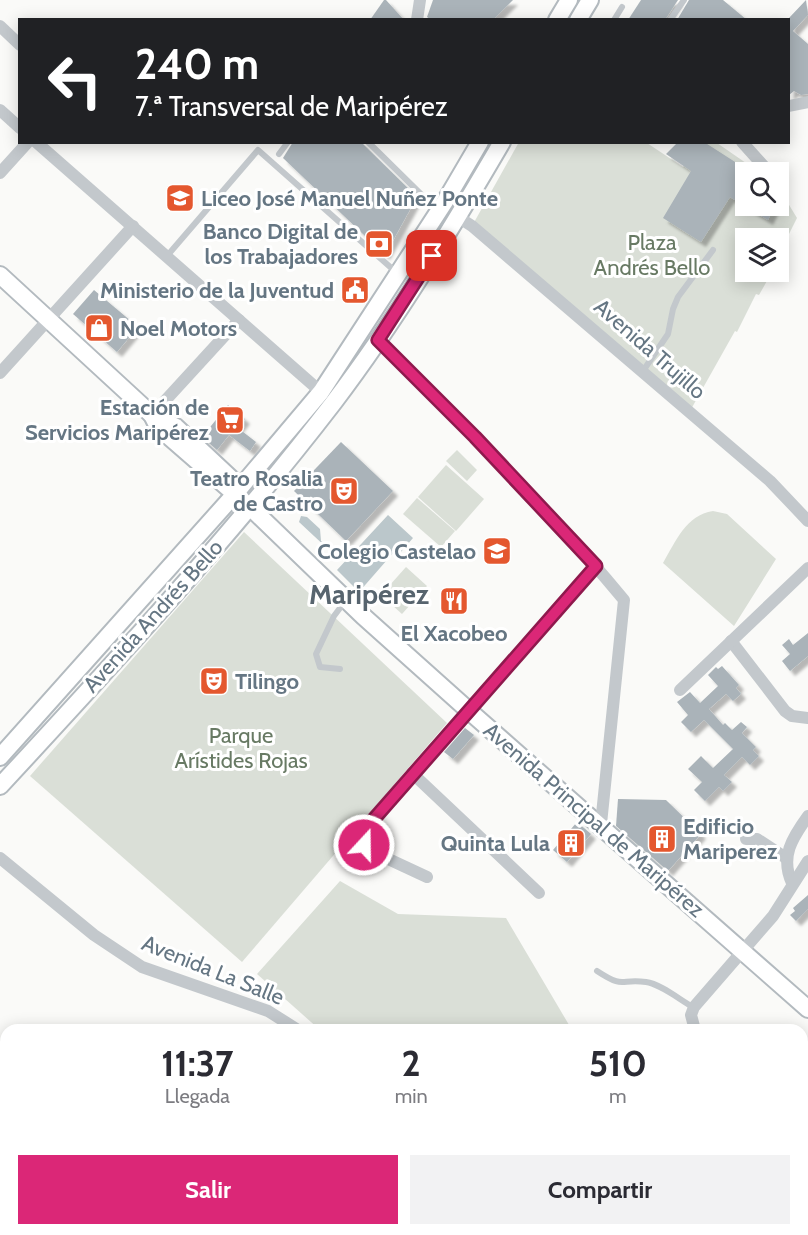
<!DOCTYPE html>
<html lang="es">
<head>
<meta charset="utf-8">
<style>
  :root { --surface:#fff; --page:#f2f2f3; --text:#2b2b33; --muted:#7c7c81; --accent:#db2777 }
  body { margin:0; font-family:Cabin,sans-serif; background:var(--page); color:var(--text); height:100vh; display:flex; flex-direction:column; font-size:22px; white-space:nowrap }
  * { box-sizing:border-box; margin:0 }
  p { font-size:20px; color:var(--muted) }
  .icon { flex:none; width:33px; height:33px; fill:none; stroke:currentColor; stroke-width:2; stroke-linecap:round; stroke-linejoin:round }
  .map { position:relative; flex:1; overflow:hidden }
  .drawer { position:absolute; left:0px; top:1024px; width:808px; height:212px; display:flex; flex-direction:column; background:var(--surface); border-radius:18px 18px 0 0; box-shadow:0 3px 15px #0003 }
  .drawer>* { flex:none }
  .guide { position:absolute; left:18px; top:18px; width:772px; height:126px; border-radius:0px; box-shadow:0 3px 15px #0003; background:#202124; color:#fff; overflow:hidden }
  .tools { position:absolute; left:735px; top:162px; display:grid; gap:12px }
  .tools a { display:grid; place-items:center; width:54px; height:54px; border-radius:0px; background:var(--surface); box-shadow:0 3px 15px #0003; font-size:30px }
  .pin { position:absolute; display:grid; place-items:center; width:51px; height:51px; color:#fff; margin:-26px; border-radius:12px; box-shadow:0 3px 9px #0006 }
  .me { position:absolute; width:66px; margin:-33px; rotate:21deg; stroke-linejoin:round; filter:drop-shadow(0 0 4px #0008) }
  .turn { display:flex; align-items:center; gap:21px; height:126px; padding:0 18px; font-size:27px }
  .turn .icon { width:78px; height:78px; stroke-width:2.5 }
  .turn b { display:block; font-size:42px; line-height:51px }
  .eta { display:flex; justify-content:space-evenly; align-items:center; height:102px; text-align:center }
  .eta b { font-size:36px; font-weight:700; line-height:42px }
  .primary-button { display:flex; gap:12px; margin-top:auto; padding:12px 18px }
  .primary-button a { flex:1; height:69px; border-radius:0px; background:var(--accent); color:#fff; font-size:24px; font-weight:700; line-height:69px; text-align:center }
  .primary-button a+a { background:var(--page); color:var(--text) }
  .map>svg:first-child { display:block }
</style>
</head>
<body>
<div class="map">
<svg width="808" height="1235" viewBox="0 0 808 1235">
  <defs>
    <filter id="shadow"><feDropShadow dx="5" dy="5" stdDeviation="1.5" flood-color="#0004"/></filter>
  </defs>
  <rect width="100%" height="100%" fill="#fafaf8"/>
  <g fill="#dadfd7">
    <path d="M519 142 647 143 683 167 700 143H717L759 172H746V206H778L780 190 797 218 779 254 778 238H746V272H772L759 295 756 294 737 332 735 331 690 411 472 226Z"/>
    <path d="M457 450 477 470 467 481 446 461Z"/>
    <path d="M446 465 484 499 456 531 418 497Z"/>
    <path d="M417 498 455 531 441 547 403 514Z"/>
    <path d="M713 511 727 514 776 559 734 626 663 563C676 541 686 515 713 511Z"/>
    <path d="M244 532 447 723 242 962 30 776Z"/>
    <path d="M406 567 427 586 402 614 381 595Z"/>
    <path d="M340 881 398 914 506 918 572 1030H320L257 974Z"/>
    <path d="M803 1170 808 1174V1235H682L663 1230H802Z"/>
  </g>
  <g fill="#bbc7cb">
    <path d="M388 515 413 538 400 553 394 552 359 592 337 570Z"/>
    <path d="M301 516 307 517 320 529 321 541 329 546V550L299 522Z"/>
  </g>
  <g fill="#aab3b9" filter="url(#shadow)">
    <path d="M384 0H386L404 20H370Z"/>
    <path d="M433 0H513L493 20H431L427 17Z"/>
    <path d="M641 0H678L665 20H628Z"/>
    <path d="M689 0H723L747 20H677Z"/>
    <path d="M806 0 808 15 793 31 808 44V94L801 95 794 91 789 95V18Z"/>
    <path d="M293 142H361L417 197 385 255 283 158Z"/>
    <path d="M678 142H704L746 169V206H775L768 220 730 197 701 242 663 218 691 171 666 154Z"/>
    <path d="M94 290 138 327 117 352 73 314Z"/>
    <path d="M228 405 245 419 238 428 256 442 250 451 229 435 217 450 202 437Z"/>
    <path d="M341 442 393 491 346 541 294 491Z"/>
    <path d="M808 633V656L790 671 782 661 790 654 782 645 789 639 793 645Z"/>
    <path d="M722 666 739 685 736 688 741 694 733 701 726 694 709 709 723 725 725 723 732 730 741 722 747 727 742 733 756 747 753 750 759 756 750 765 742 757 724 775 732 782 723 791 719 787 705 801 694 790 702 782 688 769 701 756 713 768 733 749 704 720 691 732 681 722 688 715 677 702 690 692 700 703 718 686 708 675 716 667 718 669Z"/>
    <path d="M465 728 474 735 453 759 444 752Z"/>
    <path d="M618 799 666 800 701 834 668 871 616 826Z"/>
    <path d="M577 822 591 834 567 862 553 850Z"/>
    <path d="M808 895V909L796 921 790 915 795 911 793 908Z"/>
  </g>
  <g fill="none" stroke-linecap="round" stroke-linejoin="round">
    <g stroke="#b3babf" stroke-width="20">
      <g id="secondary">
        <path d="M557 20 569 0"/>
        <path d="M578 20 590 0"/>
        <path d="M0 275 152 415 176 427 239 486"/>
        <path d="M152 415 158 427 250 507 363 616 468 710 808 1009"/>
        <path d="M0 757 234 495 321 392 446 200 480 142"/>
        <path d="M0 786C115 662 231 536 334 402 396 320 450 231 502 142"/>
      </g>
    </g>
    <g stroke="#c3c8cc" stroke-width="6">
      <path d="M614 20 622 7"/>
      <path d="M670 20 684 0"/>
      <path d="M368 142 436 209"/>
      <path d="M279 154 288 142"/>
      <path d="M167 256 258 150 397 273"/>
      <path d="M643 371 668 334 673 309 678 297 713 250"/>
      <path d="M340 669 320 667 316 654 334 616 346 600"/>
      <path d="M597 971C626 990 619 978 646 982 661 984 680 1000 693 1007"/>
    </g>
    <g stroke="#c3c8cc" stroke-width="12">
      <path d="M417 20 420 0"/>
      <path d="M0 26 20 45"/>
      <path d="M789 106 808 102"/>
      <path d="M0 110 20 128"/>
      <path d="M36 142 321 392"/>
      <path d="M742 142 769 172"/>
      <path d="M0 173 28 142"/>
      <path d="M458 217 472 226 770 481 808 521"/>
      <path d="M378 341C462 424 548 508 624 600L601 824"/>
      <path d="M0 373 133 226"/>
      <path d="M152 415 239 320"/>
      <path d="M731 641 785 711 792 716 808 718"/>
      <path d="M680 690 808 568"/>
      <path d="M412 773 539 893"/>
      <path d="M746 839H757L786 858"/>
      <path d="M0 858 94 935 142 967 268 1011 298 1030"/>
      <path d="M427 877 369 850C361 843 362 837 366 828L596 566"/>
      <path d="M792 883C780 857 792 838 808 816"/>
      <path d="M695 1030 691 1015 694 1007 773 916 808 861"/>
      <path d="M0 1082 6 1083"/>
      <path d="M802 1152 808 1159"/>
      <path d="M0 1208 6 1212"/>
      <path d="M44 1230 68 1235"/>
      <path d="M430 1230 440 1235"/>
      <path d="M557 1230 563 1235"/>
      <path d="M157 1235 183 1230"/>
      <path d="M230 1235 235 1230"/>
    </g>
    <use href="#secondary" stroke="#fff" stroke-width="16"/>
  </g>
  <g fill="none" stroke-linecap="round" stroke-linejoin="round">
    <g stroke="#8e194d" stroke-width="15">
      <path id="route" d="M364 845 362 836 366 828 596 566 475 437 378 340 432 256"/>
    </g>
    <use href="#route" stroke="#db2777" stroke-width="10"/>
  </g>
  <defs>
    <g id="school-square" transform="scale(1.5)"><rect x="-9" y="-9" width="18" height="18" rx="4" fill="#e4572e" stroke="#fff"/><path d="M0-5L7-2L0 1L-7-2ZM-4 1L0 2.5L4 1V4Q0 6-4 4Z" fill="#fff"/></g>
    <g id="bank-square" transform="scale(1.5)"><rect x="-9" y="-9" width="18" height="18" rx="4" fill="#e4572e" stroke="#fff"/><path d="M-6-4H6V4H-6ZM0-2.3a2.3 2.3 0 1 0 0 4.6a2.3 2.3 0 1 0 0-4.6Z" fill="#fff"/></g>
    <g id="civic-square" transform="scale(1.5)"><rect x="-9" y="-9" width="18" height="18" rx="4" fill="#e4572e" stroke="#fff"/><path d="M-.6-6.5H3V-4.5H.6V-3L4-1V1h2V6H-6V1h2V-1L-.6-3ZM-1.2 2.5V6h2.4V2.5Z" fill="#fff"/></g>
    <g id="shop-square" transform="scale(1.5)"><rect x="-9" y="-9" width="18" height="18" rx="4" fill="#e4572e" stroke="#fff"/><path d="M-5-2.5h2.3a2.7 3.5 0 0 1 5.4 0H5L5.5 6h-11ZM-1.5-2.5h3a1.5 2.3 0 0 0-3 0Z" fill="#fff"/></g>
    <g id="supermarket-square" transform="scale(1.5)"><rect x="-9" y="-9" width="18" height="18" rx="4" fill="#e4572e" stroke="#fff"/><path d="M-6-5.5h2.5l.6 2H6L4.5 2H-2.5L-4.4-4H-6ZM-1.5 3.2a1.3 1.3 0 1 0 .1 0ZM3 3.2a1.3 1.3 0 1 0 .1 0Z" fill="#fff"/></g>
    <g id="theatre-square" transform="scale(1.5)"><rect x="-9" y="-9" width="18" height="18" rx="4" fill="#e4572e" stroke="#fff"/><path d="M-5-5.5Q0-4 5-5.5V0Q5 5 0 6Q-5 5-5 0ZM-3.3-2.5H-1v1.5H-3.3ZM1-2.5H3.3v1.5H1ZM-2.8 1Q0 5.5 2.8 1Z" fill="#fff"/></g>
    <g id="restaurant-square" transform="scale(1.5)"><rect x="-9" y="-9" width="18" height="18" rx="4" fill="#e4572e" stroke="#fff"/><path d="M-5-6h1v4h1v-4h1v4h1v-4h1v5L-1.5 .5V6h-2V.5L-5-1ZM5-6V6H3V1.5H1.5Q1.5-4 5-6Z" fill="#fff"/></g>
    <g id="building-square" transform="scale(1.5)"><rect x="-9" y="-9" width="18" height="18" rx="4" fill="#e4572e" stroke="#fff"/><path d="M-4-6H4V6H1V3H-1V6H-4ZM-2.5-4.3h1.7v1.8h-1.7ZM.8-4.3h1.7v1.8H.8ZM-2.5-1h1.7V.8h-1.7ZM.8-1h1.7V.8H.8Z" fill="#fff"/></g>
  </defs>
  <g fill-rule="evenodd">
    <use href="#school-square" x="180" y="198"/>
    <use href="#bank-square" x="379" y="244"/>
    <use href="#civic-square" x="355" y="290"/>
    <use href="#shop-square" x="99" y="328"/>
    <use href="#supermarket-square" x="230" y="420"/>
    <use href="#theatre-square" x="344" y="491"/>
    <use href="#school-square" x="497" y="551"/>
    <use href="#restaurant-square" x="454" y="601"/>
    <use href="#theatre-square" x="214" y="681"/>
    <use href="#building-square" x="662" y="839"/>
    <use href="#building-square" x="571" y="843"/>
  </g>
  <g text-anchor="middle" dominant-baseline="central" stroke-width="6" stroke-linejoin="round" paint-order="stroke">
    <g font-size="22" font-weight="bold" fill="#657683" stroke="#fff" text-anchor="end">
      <text x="201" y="198" text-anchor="start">Liceo José Manuel Nuñez Ponte</text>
      <text x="358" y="231">Banco Digital de<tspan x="358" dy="25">los Trabajadores</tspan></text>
      <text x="334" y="290">Ministerio de la Juventud</text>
      <text x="120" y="328" text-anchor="start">Noel Motors</text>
      <text x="209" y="407">Estación de<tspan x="209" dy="25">Servicios Maripérez</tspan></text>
      <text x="323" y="478">Teatro Rosalia<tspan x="323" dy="25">de Castro</tspan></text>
      <text x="476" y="551">Colegio Castelao</text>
      <text x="454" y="633" text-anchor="middle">El Xacobeo</text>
      <text x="235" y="681" text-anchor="start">Tilingo</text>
      <text x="683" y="826" text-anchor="start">Edificio<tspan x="683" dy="25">Mariperez</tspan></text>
      <text x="550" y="843">Quinta Lula</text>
    </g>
    <g font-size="22" fill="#687a64" stroke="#fff">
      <text x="652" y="242">Plaza<tspan x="652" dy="25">Andrés Bello</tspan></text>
      <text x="241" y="735">Parque<tspan x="241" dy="25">Arístides Rojas</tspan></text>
    </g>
    <g font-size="22" fill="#657683" stroke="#fff">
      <text transform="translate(650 349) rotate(41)">Avenida Trujillo</text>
      <text transform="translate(153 616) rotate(-48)">Avenida Andrés Bello</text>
      <text transform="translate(594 820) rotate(41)">Avenida Principal de Maripérez</text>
      <text transform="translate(213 970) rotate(22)">Avenida La Salle</text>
    </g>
    <g font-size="28" font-weight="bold" fill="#57646e" stroke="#fff">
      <text x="369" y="594">Maripérez</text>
    </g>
  </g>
</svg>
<div class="tools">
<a><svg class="icon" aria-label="search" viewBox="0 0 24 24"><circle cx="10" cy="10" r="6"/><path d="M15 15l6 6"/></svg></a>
<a><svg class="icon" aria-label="layers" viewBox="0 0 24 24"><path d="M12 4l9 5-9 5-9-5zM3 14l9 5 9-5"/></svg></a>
</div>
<div class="pin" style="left:432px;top:256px;background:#d93025"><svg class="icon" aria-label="arrive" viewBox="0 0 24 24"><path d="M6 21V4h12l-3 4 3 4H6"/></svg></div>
<svg class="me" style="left:364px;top:845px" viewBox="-20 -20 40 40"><circle r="17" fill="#db2777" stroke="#fff" stroke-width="3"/><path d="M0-11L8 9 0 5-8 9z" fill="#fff"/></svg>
<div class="guide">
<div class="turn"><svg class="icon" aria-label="left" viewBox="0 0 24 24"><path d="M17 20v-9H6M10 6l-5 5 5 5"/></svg><div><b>240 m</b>7.ª Transversal de Maripérez</div></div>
</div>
<section class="drawer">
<div class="eta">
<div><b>11:37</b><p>Llegada</p></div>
<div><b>2</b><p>min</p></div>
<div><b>510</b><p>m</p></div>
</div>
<div class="primary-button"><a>Salir</a><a>Compartir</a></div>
</section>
</div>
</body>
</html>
